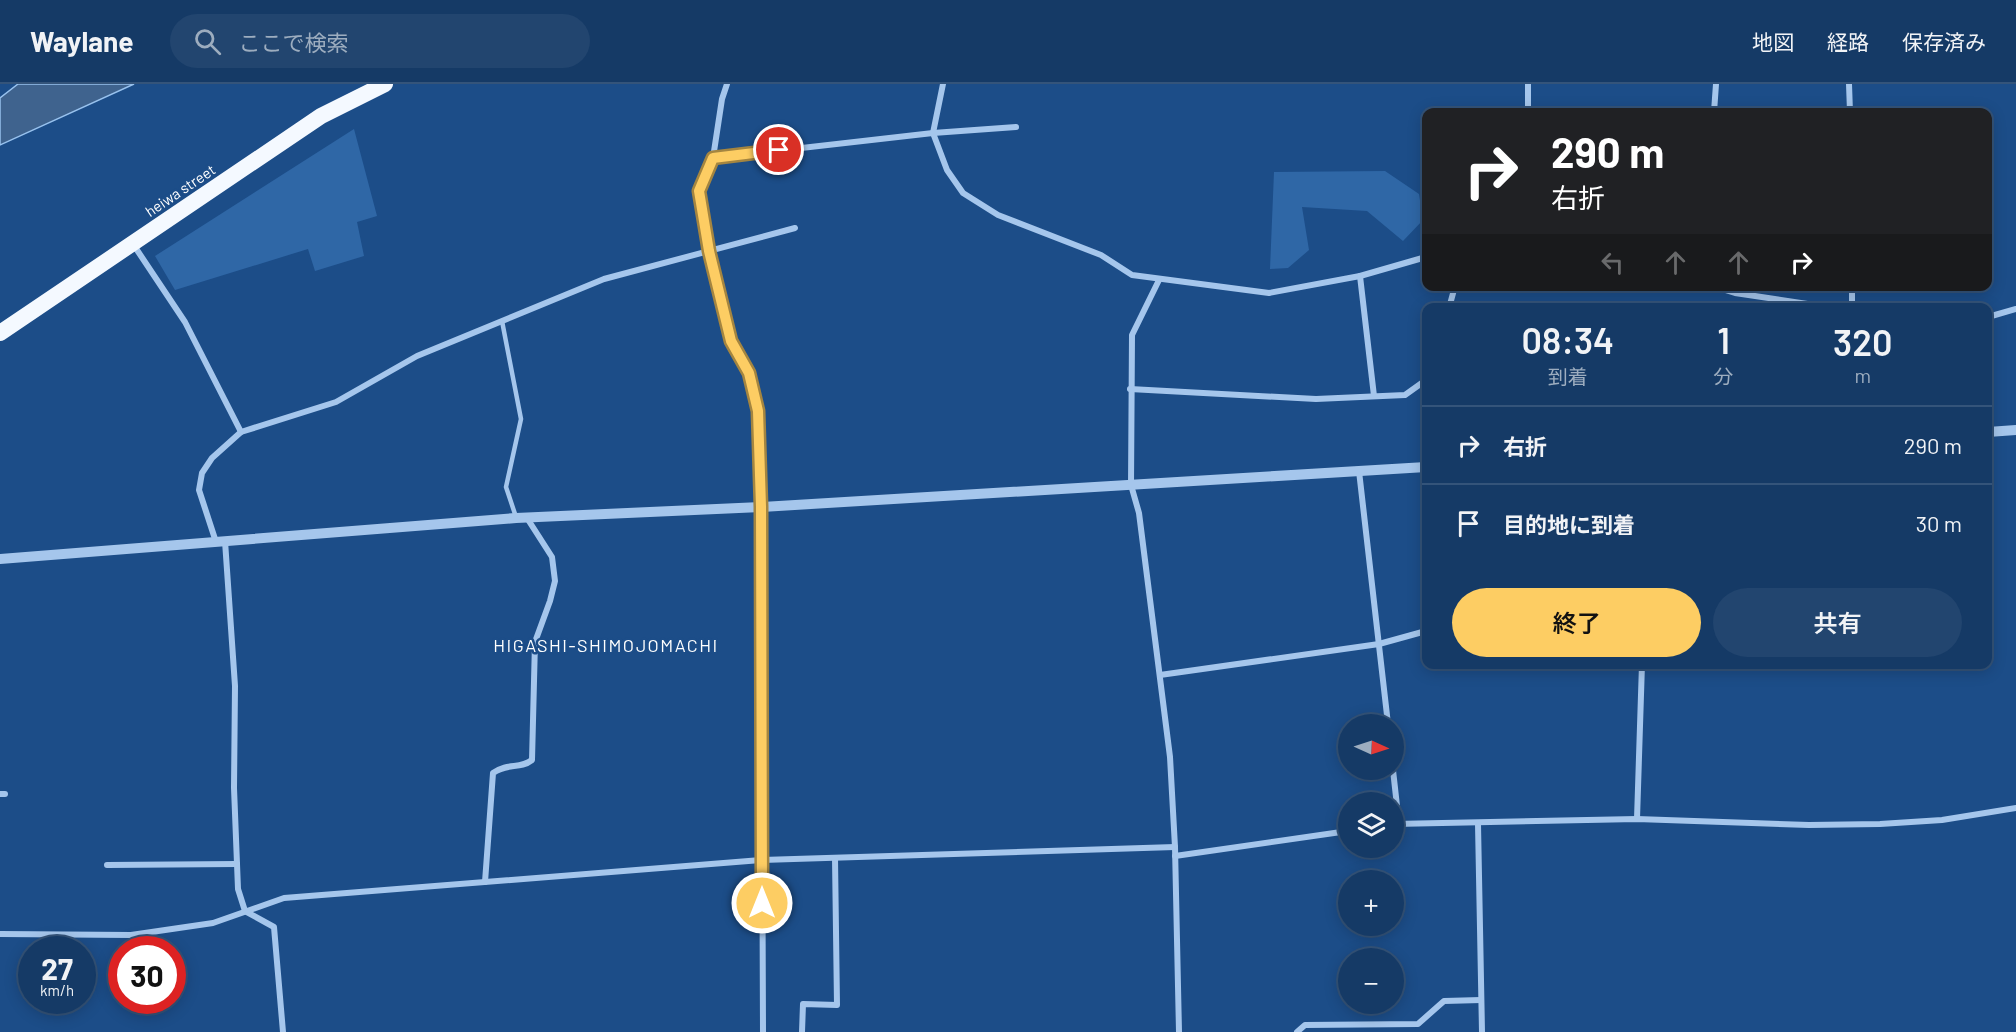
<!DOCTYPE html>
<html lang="ja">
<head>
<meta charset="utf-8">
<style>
  :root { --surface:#153a66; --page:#22456f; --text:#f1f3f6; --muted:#9dadbf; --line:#34547a; --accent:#fdcd63 }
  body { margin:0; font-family:Barlow,"Noto Sans JP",sans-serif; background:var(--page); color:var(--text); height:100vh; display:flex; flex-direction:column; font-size:22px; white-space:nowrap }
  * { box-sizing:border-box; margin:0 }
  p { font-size:20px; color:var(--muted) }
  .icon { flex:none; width:33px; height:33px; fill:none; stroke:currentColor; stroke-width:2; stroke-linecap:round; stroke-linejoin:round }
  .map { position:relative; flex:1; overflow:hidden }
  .details { position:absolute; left:1422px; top:219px; width:570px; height:366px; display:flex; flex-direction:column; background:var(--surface); border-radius:12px; box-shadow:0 3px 15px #0003,0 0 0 2px var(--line) }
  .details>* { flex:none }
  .hud { position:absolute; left:1422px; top:24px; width:570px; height:183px; border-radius:12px; box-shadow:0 3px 15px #0003,0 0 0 2px var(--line); background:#202124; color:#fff; overflow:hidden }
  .needle { width:39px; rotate:93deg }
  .fabs { position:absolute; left:1338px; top:630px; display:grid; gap:12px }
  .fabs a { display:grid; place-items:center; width:66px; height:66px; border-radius:50%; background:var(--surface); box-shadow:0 3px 15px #0003,0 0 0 2px var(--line); font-size:30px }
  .speed { position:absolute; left:18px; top:852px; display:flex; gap:12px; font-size:30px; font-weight:700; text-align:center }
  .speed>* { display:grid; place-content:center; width:78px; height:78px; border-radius:50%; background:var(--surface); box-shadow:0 3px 15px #0003,0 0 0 2px var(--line); line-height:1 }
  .speed small { font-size:15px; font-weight:400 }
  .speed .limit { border:9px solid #d22; background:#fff; color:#111 }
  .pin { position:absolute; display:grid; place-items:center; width:51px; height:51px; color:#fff; margin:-26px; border:3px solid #fff; border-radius:50%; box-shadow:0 2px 6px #0007 }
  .me { position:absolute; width:66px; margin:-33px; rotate:0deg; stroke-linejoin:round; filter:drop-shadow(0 0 4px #0008) }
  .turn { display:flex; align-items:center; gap:21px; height:126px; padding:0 30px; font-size:27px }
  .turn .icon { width:78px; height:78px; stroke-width:2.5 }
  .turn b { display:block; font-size:42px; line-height:51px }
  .lanes { display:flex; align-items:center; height:57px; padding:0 30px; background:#0003; justify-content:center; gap:30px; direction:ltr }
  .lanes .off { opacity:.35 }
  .eta { display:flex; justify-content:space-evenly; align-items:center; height:102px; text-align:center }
  .eta b { font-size:36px; font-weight:600; line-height:42px }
  .action { display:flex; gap:12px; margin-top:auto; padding:12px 30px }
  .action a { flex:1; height:69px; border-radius:36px; background:var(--accent); color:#111; font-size:24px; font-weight:600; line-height:69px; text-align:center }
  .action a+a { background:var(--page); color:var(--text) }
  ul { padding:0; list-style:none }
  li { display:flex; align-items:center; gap:18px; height:78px; padding:0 30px; border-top:2px solid var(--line) }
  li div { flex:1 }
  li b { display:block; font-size:22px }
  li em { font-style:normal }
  header { display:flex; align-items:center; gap:36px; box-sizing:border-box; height:84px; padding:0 30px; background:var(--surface); border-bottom:2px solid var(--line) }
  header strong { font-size:28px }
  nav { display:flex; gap:33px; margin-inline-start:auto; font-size:21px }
  .search { width:420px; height:54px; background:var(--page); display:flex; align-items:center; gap:15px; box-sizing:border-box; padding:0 21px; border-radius:33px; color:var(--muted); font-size:22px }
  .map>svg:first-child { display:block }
</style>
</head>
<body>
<header>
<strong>Waylane</strong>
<div class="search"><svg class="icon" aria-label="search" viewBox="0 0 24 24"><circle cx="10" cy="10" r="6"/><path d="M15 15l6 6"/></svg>ここで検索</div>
<nav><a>地図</a><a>経路</a><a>保存済み</a></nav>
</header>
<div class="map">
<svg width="2016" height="948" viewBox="0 0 2016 948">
  <rect width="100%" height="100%" fill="#1c4d88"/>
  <g fill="#2f67a6">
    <path d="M354 45 377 132 357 138 364 172 315 187 308 165 175 206 155 172Z"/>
    <path d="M1385 87 1419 110 1423 136 1403 157 1367 127 1302 123 1309 166 1288 184 1270 185 1274 88Z"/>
  </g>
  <path fill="#3f638e" stroke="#98c2ee" stroke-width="1.5" d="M18 0H134L0 61V14Z"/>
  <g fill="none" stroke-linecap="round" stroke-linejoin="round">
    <path stroke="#a5c6ec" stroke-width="4.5" d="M502 237 521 335 506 403 516 433"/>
    <g stroke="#a5c6ec" stroke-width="6">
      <path d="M727 0 722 15 713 74 699 107 709 167 731 257 749 289 758 327 761 423 763 948"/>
      <path d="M943 0 933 49 947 86 963 109 998 131 1101 171 1132 191 1269 209 1360 192 1426 173"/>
      <path d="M1528 0V28"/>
      <path d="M1849 0 1850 28"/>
      <path d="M1714 28 1716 0"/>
      <path d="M713 74 933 49 1016 43"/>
      <path d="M133 160 185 238 241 348"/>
      <path d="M1360 192 1374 312"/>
      <path d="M1159 196 1132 251 1131 401 1139 429 1170 673 1175 763 1179 948"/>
      <path d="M1712 202 1735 209 1834 224"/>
      <path d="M1852 202V224"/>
      <path d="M1449 224 1455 202"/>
      <path d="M1988 233 2016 225"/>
      <path d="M1130 305 1316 315 1405 311 1426 296"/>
      <path d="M1359 387 1388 640"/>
      <path d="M225 457 235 602 234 704 238 805 245 827 274 843 283 948"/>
      <path d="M216 458 199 406 202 389 212 374 241 348 336 318 417 272 604 195 795 144"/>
      <path d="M1160 591 1379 560 1426 547"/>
      <path d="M1393 686 1399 740"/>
      <path d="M0 710H5"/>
      <path d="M1637 735 1642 580"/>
      <path d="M1394 740 1637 735 1809 741 1880 740 1942 736 2016 724"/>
      <path d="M1478 740 1482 948"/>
      <path d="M1175 772 1348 747"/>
      <path d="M107 781 237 780"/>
      <path d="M485 798 493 689C509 678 519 686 532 676L535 558 550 517 555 497 552 473 527 434"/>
      <path d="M0 850 131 851 213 839 284 814 761 776 1175 763"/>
      <path d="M802 948 803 920 837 921 835 774"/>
      <path d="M1297 948 1305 941 1418 940 1444 917 1481 916"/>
    </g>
    <g stroke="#a5c6ec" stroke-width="10">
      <path d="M1988 348 2016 346"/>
      <path d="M0 475 516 434 761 423 1426 383"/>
    </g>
    <path stroke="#f4f9ff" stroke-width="16" d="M0 249 321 32 385 0"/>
  </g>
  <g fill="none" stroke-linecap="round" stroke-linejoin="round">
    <g stroke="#a48540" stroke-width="15">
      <path id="route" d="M762 819 761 423 758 327 749 289 731 257 709 167 699 107 713 74 779 66"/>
    </g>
    <use href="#route" stroke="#fdcd63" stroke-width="10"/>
  </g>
  <g text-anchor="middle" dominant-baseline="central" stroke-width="5" stroke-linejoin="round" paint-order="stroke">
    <g font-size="15" fill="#fff" stroke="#1c4d88">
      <text transform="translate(180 106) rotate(-34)">heiwa street</text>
    </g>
    <g font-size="18" letter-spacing="1.5" fill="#fff" stroke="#1c4d88">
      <text x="606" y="561">HIGASHI-SHIMOJOMACHI</text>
    </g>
  </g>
</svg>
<div class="fabs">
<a><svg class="needle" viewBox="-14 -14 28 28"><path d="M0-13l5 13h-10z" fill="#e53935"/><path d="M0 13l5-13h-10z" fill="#9dadbf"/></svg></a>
<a><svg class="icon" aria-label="layers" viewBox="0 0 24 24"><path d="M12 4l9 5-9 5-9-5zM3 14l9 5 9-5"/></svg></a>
<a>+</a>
<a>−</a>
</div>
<div class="speed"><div>27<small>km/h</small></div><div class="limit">30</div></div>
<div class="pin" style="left:779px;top:66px;background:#d93025"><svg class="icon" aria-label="arrive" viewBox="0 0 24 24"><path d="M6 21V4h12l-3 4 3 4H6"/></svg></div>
<svg class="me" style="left:762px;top:819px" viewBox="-20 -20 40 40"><circle r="17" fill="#fdcd63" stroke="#fff" stroke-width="3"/><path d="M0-11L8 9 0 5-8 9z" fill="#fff"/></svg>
<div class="hud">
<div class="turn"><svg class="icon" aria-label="right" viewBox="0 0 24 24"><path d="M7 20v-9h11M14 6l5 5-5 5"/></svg><div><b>290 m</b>右折</div></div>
<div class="lanes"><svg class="icon off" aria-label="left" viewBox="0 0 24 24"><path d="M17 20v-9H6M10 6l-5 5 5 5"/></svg><svg class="icon off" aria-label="ahead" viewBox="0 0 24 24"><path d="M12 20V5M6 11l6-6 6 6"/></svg><svg class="icon off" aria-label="ahead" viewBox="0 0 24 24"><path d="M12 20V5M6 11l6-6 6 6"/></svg><svg class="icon" aria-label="right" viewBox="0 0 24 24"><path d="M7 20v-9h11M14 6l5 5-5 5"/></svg></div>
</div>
<section class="details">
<div class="eta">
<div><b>08:34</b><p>到着</p></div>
<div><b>1</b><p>分</p></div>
<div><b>320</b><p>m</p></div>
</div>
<ul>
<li><svg class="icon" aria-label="right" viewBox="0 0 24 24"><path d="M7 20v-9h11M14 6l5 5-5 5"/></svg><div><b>右折</b></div><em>290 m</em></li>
<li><svg class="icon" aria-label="arrive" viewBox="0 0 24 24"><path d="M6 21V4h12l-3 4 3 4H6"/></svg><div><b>目的地に到着</b></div><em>30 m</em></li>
</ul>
<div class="action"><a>終了</a><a>共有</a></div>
</section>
</div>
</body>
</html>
